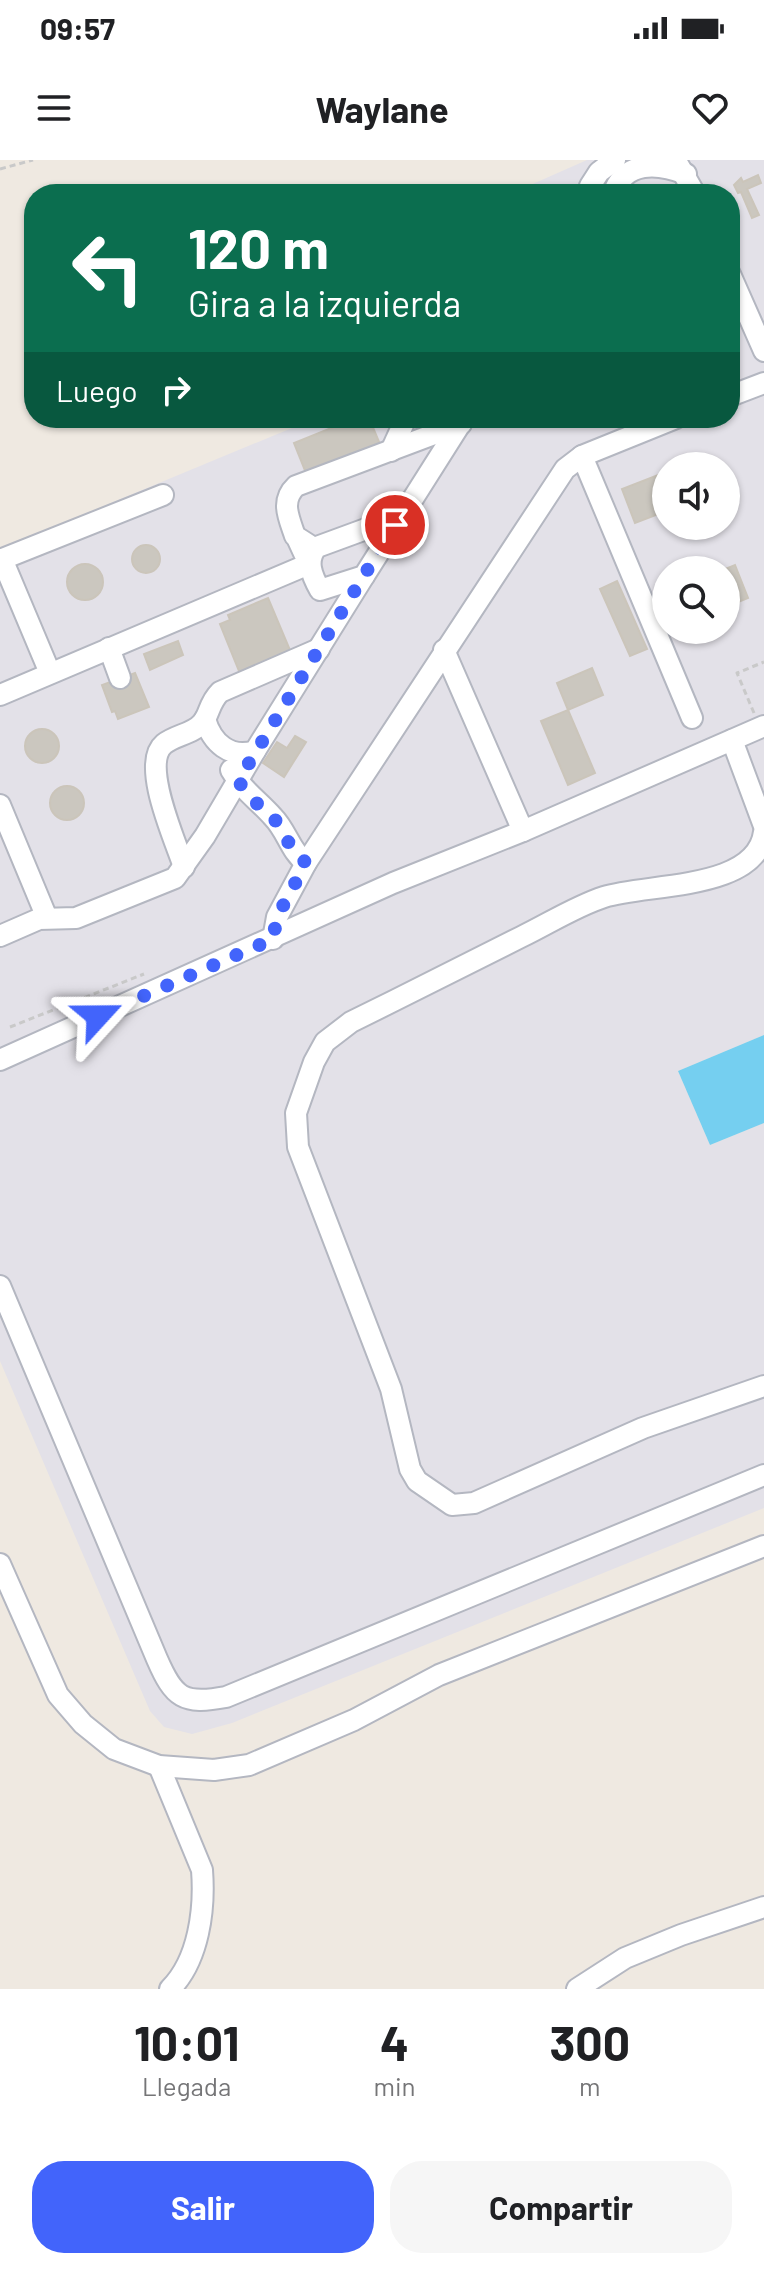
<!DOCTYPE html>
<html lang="es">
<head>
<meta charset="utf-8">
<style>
  :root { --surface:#fff; --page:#f6f6f6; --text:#202124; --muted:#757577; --accent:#4264fb }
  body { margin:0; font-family:Barlow,sans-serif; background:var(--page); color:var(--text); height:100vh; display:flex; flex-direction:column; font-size:30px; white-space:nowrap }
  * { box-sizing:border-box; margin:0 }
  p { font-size:26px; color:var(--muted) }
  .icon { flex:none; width:44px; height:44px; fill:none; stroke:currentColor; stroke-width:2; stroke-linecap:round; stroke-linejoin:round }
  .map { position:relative; height:1829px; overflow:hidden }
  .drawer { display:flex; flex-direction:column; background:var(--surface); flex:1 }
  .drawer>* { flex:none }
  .top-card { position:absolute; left:24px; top:24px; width:716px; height:244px; border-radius:32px; box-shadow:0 2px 6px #0004; background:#0b6e4f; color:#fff; overflow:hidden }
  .tools { position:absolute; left:652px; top:292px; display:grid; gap:16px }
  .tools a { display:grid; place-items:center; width:88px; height:88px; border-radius:50%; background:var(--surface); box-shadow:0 2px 6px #0004; font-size:40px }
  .pin { position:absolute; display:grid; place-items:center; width:68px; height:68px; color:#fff; margin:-34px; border:4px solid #fff; border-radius:50%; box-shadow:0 2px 8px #0007 }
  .me { position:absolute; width:88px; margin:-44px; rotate:66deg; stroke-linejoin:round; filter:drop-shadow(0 0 6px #0008) }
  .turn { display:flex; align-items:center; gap:28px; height:168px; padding:0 32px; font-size:36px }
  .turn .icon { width:104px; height:104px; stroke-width:2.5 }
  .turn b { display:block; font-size:56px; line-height:68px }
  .then { display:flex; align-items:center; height:76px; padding:0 32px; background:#0003; gap:16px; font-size:30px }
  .eta { display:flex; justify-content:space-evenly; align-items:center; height:136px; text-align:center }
  .eta b { font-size:48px; font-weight:700; line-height:56px }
  .action { display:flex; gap:16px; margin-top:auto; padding:16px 32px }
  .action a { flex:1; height:92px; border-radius:32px; background:var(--accent); color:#fff; font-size:32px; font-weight:700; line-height:92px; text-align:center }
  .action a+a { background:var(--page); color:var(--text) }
  .status { display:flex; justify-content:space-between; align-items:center; height:56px; padding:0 40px; background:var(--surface); direction:ltr }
  .status svg { height:22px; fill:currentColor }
  header { display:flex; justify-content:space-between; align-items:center; height:104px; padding:0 32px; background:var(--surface); font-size:36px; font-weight:700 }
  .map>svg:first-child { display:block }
</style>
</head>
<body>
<div class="status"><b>09:57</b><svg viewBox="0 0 49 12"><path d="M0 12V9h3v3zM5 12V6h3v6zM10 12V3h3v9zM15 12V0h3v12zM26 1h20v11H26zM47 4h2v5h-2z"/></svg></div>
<header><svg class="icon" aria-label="menu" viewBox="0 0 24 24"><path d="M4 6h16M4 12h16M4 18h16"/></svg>Waylane<svg class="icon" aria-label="heart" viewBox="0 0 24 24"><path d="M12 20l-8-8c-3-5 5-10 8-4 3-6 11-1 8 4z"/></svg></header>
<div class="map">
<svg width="764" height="1829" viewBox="0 0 764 1829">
  <rect width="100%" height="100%" fill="#efe9e1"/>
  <path fill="#e3e1e8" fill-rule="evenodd" d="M587 0H764V875L678 911 710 985 764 963V1348L232 1563 192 1574 164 1567 150 1551 0 1201V389L316 258H730V34H510ZM666 306H726V366H666ZM666 410H726V470H666Z"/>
  <path fill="#75cff0" d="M764 875V963L710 985 678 911Z"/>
  <g fill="#cbc7bf" stroke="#cbc5ba" stroke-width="2">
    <path d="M758 15 761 23 747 29 759 55 752 58 741 32 738 33 734 25 741 18 743 22Z"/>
    <path d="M356 258H369L382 289 308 318 294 283Z"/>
    <path d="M666 312V351L635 363 622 329Z"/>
    <circle cx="146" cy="399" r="14"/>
    <circle cx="85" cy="422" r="18"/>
    <path d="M735 405 748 438 726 447V410H723Z"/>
    <path d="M617 421 647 489 630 496 600 429Z"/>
    <path d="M268 438 292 495 241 516 220 464 230 460 228 455Z"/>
    <path d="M178 481 183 495 150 510 144 494Z"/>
    <path d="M592 508 603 535 568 550 557 523Z"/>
    <path d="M135 513 149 547 118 559 115 551 112 552 102 525Z"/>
    <path d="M568 550 595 613 568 625 541 561Z"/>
    <circle cx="42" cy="586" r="17"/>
    <path d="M295 576 306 582 284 617 263 603 277 582 287 588Z"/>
    <circle cx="67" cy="643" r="17"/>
  </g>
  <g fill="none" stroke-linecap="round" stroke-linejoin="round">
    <g stroke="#b4b7c1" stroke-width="24">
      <g id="minor">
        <path d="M679 6 695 34"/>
        <path d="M590 26 599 12 615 0"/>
        <path d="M613 34C625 0 658 3 686 14"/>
        <path d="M730 114 764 191"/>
        <path d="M730 236 764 223"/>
        <path d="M391 291 406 258"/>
        <path d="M582 296 692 558"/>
        <path d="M405 349 366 369 317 387C305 400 312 416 320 430L364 416 464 258"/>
        <path d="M309 385 295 376C289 358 280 341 296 326L461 264"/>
        <path d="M2 399 50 513"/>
        <path d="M0 400 163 335"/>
        <path d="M109 488 120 518"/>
        <path d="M444 490 523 671"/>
        <path d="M0 535 309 404 298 380"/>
        <path d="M205 559C212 583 230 599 255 591L364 416"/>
        <path d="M732 580 764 666"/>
        <path d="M231 610C243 631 258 640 273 657 287 671 290 691 306 703"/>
        <path d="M0 645 47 758"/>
        <path d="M764 672C757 731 647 723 604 737 576 746 548 764 521 777 465 805 408 834 351 862L325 882 314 902 296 953 298 987 391 1229 410 1309 417 1321 452 1345 474 1343 643 1268 764 1226"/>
        <path d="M184 707C176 682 140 604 164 584 175 575 193 574 202 563 210 555 208 544 220 532L319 489"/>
        <path d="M0 776 39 759 76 758 175 718 205 676 255 591"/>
        <path d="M273 779 277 757 306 703 565 309 582 296 676 258"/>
        <path d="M0 900 393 723 523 671 764 566"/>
        <path d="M0 1126 157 1499C174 1538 183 1545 226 1537L764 1315"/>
        <path d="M0 1404 58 1535 83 1564 114 1589 159 1606 214 1610 249 1605 354 1560 439 1515 764 1386"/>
        <path d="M159 1606 202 1710C205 1749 199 1800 170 1829"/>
        <path d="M577 1829 625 1798 681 1775 764 1747"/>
      </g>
    </g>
    <g stroke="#c9c9c9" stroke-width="3" stroke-dasharray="6 4" stroke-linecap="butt">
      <path d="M0 9 33 0"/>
      <path d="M692 264 706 258"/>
      <path d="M754 553 737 513 764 502"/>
      <path d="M10 867 144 814"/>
    </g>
    <use href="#minor" stroke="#fff" stroke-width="20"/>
  </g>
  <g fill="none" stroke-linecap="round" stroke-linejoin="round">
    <path stroke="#4264fb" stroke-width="14" stroke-dasharray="0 25.2" d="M98 856 273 779 277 757 306 703 293 690 274 658 254 641 238 621 395 365"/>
  </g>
</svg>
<div class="tools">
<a><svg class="icon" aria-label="sound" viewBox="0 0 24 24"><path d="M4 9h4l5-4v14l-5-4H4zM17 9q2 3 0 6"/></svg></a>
<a><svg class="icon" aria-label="search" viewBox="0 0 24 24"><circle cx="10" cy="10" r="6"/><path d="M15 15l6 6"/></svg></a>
</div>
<div class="pin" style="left:395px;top:365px;background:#d93025"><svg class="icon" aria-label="arrive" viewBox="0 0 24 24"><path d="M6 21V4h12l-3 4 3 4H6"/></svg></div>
<svg class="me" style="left:98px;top:856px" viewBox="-20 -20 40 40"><path d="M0-17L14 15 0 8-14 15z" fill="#4264fb" stroke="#fff" stroke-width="4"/></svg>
<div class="top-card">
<div class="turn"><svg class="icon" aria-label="left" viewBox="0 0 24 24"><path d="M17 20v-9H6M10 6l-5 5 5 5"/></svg><div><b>120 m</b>Gira a la izquierda</div></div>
<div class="then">Luego<svg class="icon" aria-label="right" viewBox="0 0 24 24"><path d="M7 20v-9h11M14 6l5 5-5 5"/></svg></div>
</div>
</div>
<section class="drawer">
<div class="eta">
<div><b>10:01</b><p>Llegada</p></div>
<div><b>4</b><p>min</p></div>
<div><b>300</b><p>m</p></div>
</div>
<div class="action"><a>Salir</a><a>Compartir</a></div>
</section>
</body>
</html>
